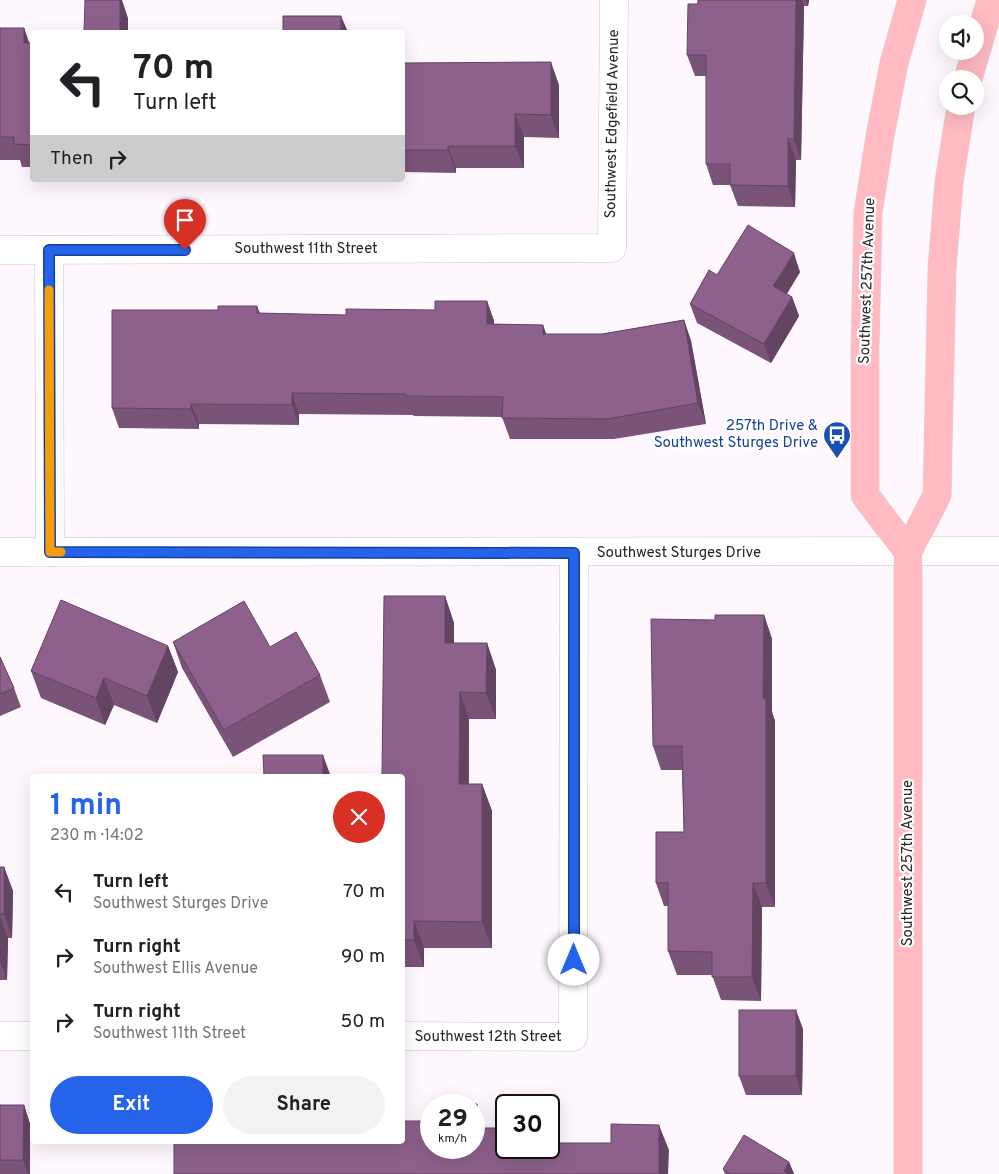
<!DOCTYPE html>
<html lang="en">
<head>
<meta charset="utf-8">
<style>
  :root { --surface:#fff; --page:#f2f2f2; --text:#202124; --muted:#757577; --accent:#2563eb }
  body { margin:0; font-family:Overpass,sans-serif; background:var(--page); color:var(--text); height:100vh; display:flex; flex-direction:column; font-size:19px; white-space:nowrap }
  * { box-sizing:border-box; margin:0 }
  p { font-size:16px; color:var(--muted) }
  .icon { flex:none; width:28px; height:28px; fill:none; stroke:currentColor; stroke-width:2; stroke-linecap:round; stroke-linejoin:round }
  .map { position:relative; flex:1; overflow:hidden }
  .drawer { position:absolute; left:30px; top:774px; width:375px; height:370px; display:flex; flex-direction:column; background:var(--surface); border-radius:5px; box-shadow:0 5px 20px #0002 }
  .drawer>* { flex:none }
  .guide { position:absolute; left:30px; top:30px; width:375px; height:152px; border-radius:5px; box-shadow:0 5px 20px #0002; background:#fff; color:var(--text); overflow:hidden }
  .controls { position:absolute; left:939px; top:15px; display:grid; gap:10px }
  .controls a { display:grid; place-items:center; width:45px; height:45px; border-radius:50%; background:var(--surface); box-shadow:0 5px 20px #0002; font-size:25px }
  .speed { position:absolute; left:420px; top:1094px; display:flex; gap:10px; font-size:25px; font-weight:700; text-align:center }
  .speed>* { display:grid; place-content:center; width:65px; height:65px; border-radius:50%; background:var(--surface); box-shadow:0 5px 20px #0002; line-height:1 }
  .speed small { font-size:12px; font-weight:400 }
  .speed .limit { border:2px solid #111; border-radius:8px; background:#fff; color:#111 }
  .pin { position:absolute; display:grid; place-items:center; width:42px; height:42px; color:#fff; margin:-51px -21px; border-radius:50% 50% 50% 0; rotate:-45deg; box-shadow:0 0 5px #0007 }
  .pin .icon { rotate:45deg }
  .me { position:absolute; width:55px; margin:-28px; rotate:0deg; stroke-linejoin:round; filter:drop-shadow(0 0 4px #0008) }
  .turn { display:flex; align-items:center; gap:18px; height:105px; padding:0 20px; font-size:22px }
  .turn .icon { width:65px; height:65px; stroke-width:2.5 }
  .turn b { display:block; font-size:35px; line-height:42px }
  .then { display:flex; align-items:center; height:48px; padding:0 20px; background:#0003; gap:10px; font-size:19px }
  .round { display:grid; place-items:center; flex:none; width:52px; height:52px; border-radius:26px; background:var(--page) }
  .head { display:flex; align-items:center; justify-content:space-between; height:85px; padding:0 20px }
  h1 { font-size:30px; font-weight:700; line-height:38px; color:var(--accent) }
  .button { display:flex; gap:10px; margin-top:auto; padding:10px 20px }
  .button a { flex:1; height:58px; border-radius:30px; background:var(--accent); color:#fff; font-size:20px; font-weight:700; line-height:58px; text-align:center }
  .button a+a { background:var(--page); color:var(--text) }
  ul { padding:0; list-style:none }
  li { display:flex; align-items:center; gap:15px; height:65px; padding:0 20px }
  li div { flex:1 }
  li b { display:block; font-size:19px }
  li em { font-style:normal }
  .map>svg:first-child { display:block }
</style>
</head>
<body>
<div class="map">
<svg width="999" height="1174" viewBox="0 0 999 1174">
  <rect width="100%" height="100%" fill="#fff7fe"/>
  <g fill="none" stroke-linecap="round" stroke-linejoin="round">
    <g stroke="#cac1ca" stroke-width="29">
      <g id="minor">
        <path d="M0 250 612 248 614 0"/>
        <path d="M49 250 50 552"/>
        <path d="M0 552 999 551"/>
        <path d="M0 1036H32"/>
        <path d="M402 1036 573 1037 574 553"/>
      </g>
    </g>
    <g stroke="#d8d8d8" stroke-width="29">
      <g id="major">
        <path d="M968 79 991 0"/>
        <path d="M908 552 865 495V350L868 213 880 136 894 63 912 0"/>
        <path d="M908 1174V552L937 495 942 269 949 182 961 106"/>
      </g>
    </g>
    <use href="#minor" stroke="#fff" stroke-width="28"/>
    <use href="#major" stroke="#ffbac2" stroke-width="28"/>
  </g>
  <g fill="#795378">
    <path d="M698 0H809L808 6H804L801 160H796L795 207 738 206 730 185H713L706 164V76H695L687 55Z"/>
    <path d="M0 28H24L29 43H32V167H22L20 160H0Z"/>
    <path d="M402 63 559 85V138L524 137V168H456V173L405 172 404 169H402Z"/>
    <path d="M800 272 787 294 792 297 799 316 771 363 697 323 690 304 717 275Z"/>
    <path d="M487 301 494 321V324L543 325 546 334H602L684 320 691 341 706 424 614 439H510L502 417 414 416 413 415 299 414V425L199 424V429L119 428 112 408 257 306 260 313 346 315 435 310Z"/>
    <path d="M445 596 454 623V643H487L496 670V719H469V784H482L492 811V948H424V967H402V776Z"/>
    <path d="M764 615 772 639V712L775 721V907H762L761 1001 721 1000 712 975H677L668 951V906H664L656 883 684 832 682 770H661L653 746 715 620Z"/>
    <path d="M173 642 270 647 320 675 330 702 233 757 182 668Z"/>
    <path d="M168 646 178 672 157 723 114 705 105 725 41 698 31 671Z"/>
    <path d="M0 657 14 688 21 707 0 716Z"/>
    <path d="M0 867H4L13 891 12 938H8L7 980H0Z"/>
    <path d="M803 1029 802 1095H746L739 1076Z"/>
    <path d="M0 1105H24L30 1124V1174H0Z"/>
    <path d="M789 1162 794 1174H725L723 1169Z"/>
  </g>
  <g fill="#634462">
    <path d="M120 0H122L128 18V32H120Z"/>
    <path d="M796 0H802L804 6 801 160 794 139Z"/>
    <path d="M806 0H809L808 6Z"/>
    <path d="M341 16 348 32 341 31Z"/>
    <path d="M24 28 32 51 24 43Z"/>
    <path d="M551 62 559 85V138L551 115Z"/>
    <path d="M515 114 524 137V168L515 146Z"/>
    <path d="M788 139 796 160 795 207 788 186Z"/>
    <path d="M448 146 456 168V173L448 150Z"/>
    <path d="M794 253 800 272 780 304 773 286Z"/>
    <path d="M792 297 799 316 771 363 764 344Z"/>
    <path d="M487 301 494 321V344L487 324Z"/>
    <path d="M684 320 691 341 706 424 698 403Z"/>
    <path d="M543 325 550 345 543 334Z"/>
    <path d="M292 393 299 414V425L292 405Z"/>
    <path d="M191 404 199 424V429L191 409Z"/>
    <path d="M445 596 454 623V670L445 643Z"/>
    <path d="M764 615 772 639V712L775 721V907L766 883 763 698Z"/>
    <path d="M487 643 496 670V719L486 693Z"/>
    <path d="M168 646 178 672 157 723 147 696Z"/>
    <path d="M104 678 114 705 105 725 96 698Z"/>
    <path d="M460 692 469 719 468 811 459 784Z"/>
    <path d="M323 755 330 774V776H323Z"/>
    <path d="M482 784 492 811V948L482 922Z"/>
    <path d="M4 867 13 891 12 938 4 914Z"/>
    <path d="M753 883 762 907 761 1001 752 977Z"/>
    <path d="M0 917 8 938 7 980 0 961Z"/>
    <path d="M414 921 424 948V967L414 940Z"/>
    <path d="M796 1010 803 1029 802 1095 796 1076Z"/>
    <path d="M477 1104 486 1130 477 1128Z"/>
    <path d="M24 1105 30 1124V1174H28L23 1160Z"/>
    <path d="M659 1125 669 1150 668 1174H659Z"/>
    <path d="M789 1162 794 1174H785L784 1171Z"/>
  </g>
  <g fill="#8d618c" stroke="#634462">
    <path d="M85 0H120V32H84Z"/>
    <path d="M698 0H796L794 139H788V186L730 185V164H706V55H687L688 4H698Z"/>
    <path d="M283 16H341V31H350V32H283Z"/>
    <path d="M0 28H24V43H32V145L14 144V137H0Z"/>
    <path d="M551 62V115L515 114V146H448V150H402V63Z"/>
    <path d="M748 225 794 253 773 286 792 297 764 344 690 304 709 270 717 275Z"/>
    <path d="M435 301H487V324L543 325V334H602L684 320 698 403 607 419 502 418 503 397 406 396V394L292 393V405L191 404V409L112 408V310H218V306H257V313L346 315V309L435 310Z"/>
    <path d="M384 596H445V643H487L486 693 460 692 459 784H482V922L414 921V940H402V776H382Z"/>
    <path d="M61 600 168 646 147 696 104 678 96 698 31 671Z"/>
    <path d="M244 601 270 647 296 632 320 675 224 730 173 642Z"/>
    <path d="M715 615H764L763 698H766V883H753L752 977H712V952L668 951V883H656V832H684L682 746H653L651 619 715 620Z"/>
    <path d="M0 657 14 688 0 694Z"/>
    <path d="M263 755H323V776H264Z"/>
    <rect x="0" y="867" width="4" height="47"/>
    <rect x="739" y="1010" width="57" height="66"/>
    <path d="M435 1104H477V1128H506V1148H549V1143H611V1124L659 1125V1174H174V1141H402V1121H431V1148H474V1105H435Z"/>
    <path d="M0 1105H24L23 1160H0Z"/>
    <path d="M744 1135 789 1162 784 1171 788 1174H730L723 1169Z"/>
  </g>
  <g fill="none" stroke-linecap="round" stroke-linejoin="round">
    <g stroke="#184099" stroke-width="12">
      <path id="route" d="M185 250H49L50 552 574 553V960"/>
    </g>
    <use href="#route" stroke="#2563eb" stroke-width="9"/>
    <path stroke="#f59e0b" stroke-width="9" d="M49 290 50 552H61"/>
  </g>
  <defs>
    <g id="bus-pin" transform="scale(1.4375)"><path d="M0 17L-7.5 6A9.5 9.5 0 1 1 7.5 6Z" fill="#1a4fb4" stroke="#fff"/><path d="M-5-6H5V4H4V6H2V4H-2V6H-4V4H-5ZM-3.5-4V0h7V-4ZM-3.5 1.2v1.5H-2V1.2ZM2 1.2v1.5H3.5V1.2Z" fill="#fff"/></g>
  </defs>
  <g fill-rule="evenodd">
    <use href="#bus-pin" x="837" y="435"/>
  </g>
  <g text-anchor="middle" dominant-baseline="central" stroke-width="4.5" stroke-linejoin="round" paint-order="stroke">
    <g font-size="15" fill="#282428" stroke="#fff">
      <text transform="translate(613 124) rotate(-89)">Southwest Edgefield Avenue</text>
      <text x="306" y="249">Southwest 11th Street</text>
      <text transform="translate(868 281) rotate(-88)">Southwest 257th Avenue</text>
      <text x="679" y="553">Southwest Sturges Drive</text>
      <text transform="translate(908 863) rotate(-90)">Southwest 257th Avenue</text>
      <text x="488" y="1037">Southwest 12th Street</text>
    </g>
    <g font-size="15" fill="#164399" stroke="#fff" text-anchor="end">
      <text x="818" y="426">257th Drive &amp;<tspan x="818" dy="17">Southwest Sturges Drive</tspan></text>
    </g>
  </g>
</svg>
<div class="controls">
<a><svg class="icon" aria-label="sound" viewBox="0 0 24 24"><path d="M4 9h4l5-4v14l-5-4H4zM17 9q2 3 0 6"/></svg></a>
<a><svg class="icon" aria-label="search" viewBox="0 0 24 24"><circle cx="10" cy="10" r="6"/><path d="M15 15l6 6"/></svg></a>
</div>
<div class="speed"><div>29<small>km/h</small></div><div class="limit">30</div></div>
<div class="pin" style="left:185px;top:250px;background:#d93025"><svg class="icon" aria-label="arrive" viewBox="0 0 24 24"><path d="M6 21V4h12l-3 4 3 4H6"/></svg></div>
<svg class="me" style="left:574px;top:960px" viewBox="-20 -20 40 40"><circle r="19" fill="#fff"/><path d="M0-13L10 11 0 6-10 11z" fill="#2563eb"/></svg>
<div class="guide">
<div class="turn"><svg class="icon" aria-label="left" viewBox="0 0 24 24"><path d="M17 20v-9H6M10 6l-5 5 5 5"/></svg><div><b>70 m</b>Turn left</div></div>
<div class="then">Then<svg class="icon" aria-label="right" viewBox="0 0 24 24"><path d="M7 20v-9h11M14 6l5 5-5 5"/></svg></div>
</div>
<section class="drawer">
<div class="head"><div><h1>1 min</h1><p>230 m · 14:02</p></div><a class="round" style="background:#d93025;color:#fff"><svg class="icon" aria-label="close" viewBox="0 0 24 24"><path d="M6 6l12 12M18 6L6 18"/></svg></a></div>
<ul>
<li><svg class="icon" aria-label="left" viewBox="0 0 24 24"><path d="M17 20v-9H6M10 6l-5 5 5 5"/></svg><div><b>Turn left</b><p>Southwest Sturges Drive</p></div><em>70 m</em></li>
<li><svg class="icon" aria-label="right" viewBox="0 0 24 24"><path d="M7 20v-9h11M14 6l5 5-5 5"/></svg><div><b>Turn right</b><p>Southwest Ellis Avenue</p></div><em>90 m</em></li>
<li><svg class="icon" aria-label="right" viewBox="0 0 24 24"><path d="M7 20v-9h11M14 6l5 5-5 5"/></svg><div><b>Turn right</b><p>Southwest 11th Street</p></div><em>50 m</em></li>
</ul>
<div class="button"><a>Exit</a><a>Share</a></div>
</section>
</div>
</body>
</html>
